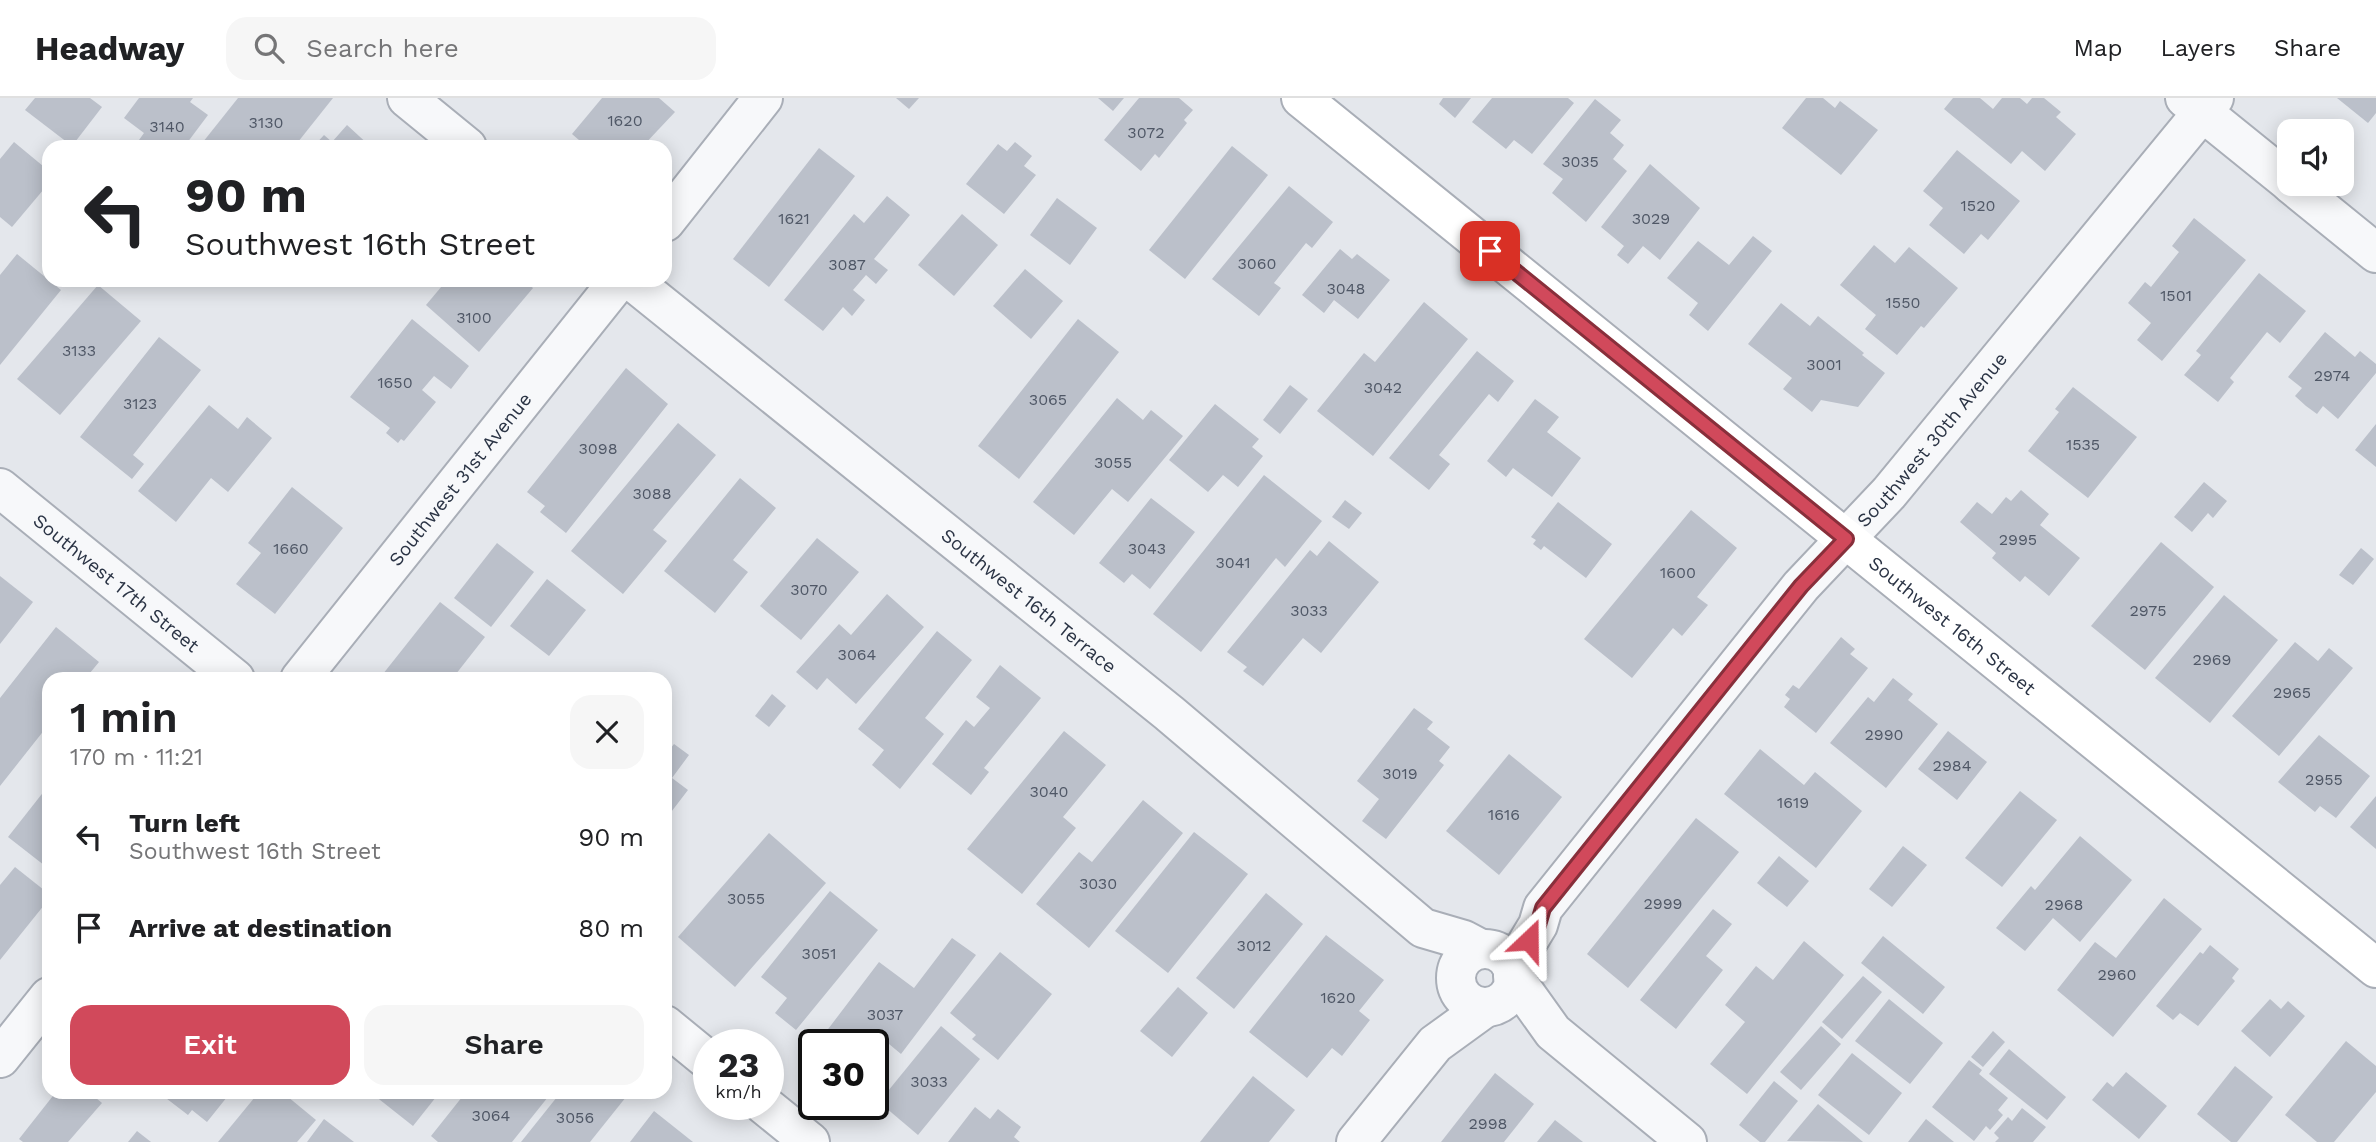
<!DOCTYPE html>
<html lang="en">
<head>
<meta charset="utf-8">
<style>
  :root { --surface:#fff; --page:#f6f6f6; --text:#202124; --muted:#757577; --line:#e0e0e0; --accent:#d1495b }
  body { margin:0; font-family:"Work Sans",sans-serif; background:var(--page); color:var(--text); height:100vh; display:flex; flex-direction:column; font-size:26px; white-space:nowrap }
  * { box-sizing:border-box; margin:0 }
  p { font-size:23px; color:var(--muted) }
  .icon { flex:none; width:38px; height:38px; fill:none; stroke:currentColor; stroke-width:2; stroke-linecap:round; stroke-linejoin:round }
  .map { position:relative; flex:1; overflow:hidden }
  .side { position:absolute; left:42px; top:574px; width:630px; height:427px; display:flex; flex-direction:column; background:var(--surface); border-radius:21px; box-shadow:0 4px 18px #0003 }
  .side>* { flex:none }
  .hud { position:absolute; left:42px; top:42px; width:630px; height:147px; border-radius:21px; box-shadow:0 4px 18px #0003; background:#fff; color:var(--text); overflow:hidden }
  .controls { position:absolute; left:2277px; top:21px; display:grid; gap:14px }
  .controls a { display:grid; place-items:center; width:77px; height:77px; border-radius:14px; background:var(--surface); box-shadow:0 4px 18px #0003; font-size:35px }
  .speed { position:absolute; left:693px; top:931px; display:flex; gap:14px; font-size:35px; font-weight:700; text-align:center }
  .speed>* { display:grid; place-content:center; width:91px; height:91px; border-radius:50%; background:var(--surface); box-shadow:0 4px 18px #0003; line-height:1 }
  .speed small { font-size:18px; font-weight:400 }
  .speed .limit { border:4px solid #111; border-radius:10px; background:#fff; color:#111 }
  .pin { position:absolute; display:grid; place-items:center; width:60px; height:60px; color:#fff; margin:-30px; border-radius:14px; box-shadow:0 4px 10px #0006 }
  .me { position:absolute; width:77px; margin:-38px; rotate:23deg; stroke-linejoin:round; filter:drop-shadow(0 0 5px #0008) }
  .turn { display:flex; align-items:center; gap:24px; height:147px; padding:0 28px; font-size:32px }
  .turn .icon { width:91px; height:91px; stroke-width:2.5 }
  .turn b { display:block; font-size:49px; line-height:60px }
  .round { display:grid; place-items:center; flex:none; width:74px; height:74px; border-radius:21px; background:var(--page) }
  .overview { display:flex; align-items:center; justify-content:space-between; height:119px; padding:0 28px }
  h1 { font-size:42px; font-weight:600; line-height:52px }
  .cta { display:flex; gap:14px; margin-top:auto; padding:14px 28px }
  .cta a { flex:1; height:80px; border-radius:21px; background:var(--accent); color:#fff; font-size:28px; font-weight:600; line-height:80px; text-align:center }
  .cta a+a { background:var(--page); color:var(--text) }
  ul { padding:0; list-style:none }
  li { display:flex; align-items:center; gap:21px; height:91px; padding:0 28px }
  li div { flex:1 }
  li b { display:block; font-size:26px }
  li em { font-style:normal }
  header { display:flex; align-items:center; gap:42px; box-sizing:border-box; height:98px; padding:0 35px; background:var(--surface); border-bottom:2px solid var(--line) }
  header strong { font-size:33px }
  nav { display:flex; gap:38px; margin-inline-start:auto; font-size:24px }
  .search { width:490px; height:63px; background:var(--page); display:flex; align-items:center; gap:18px; box-sizing:border-box; padding:0 24px; border-radius:21px; color:var(--muted); font-size:26px }
  .map>svg:first-child { display:block }
</style>
</head>
<body>
<header>
<strong>Headway</strong>
<div class="search"><svg class="icon" aria-label="search" viewBox="0 0 24 24"><circle cx="10" cy="10" r="6"/><path d="M15 15l6 6"/></svg>Search here</div>
<nav><a>Map</a><a>Layers</a><a>Share</a></nav>
</header>
<div class="map">
<svg width="2376" height="1044" viewBox="0 0 2376 1044">
  <rect width="100%" height="100%" fill="#e4e7ec"/>
  <g fill="#bbc0ca">
    <path d="M35 0H90L102 9 72 48 25 12Z"/>
    <path d="M139 0H193L190 4 208 17 184 49H134L144 35 124 20Z"/>
    <path d="M238 0H333L294 49H199Z"/>
    <path d="M602 0H659L675 14 642 49H587L572 36Z"/>
    <path d="M896 0H919L909 11Z"/>
    <path d="M1098 0H1124L1113 13Z"/>
    <path d="M1139 0H1179L1193 12 1184 22 1187 25 1159 60 1155 56 1141 73 1104 42Z"/>
    <path d="M1443 0H1471L1455 20 1439 6Z"/>
    <path d="M1492 0H1568L1574 5 1532 56 1514 42 1506 51 1472 24Z"/>
    <path d="M1806 0H1823L1835 10 1840 3 1878 32 1841 77 1782 30Z"/>
    <path d="M1953 0H1980L1993 11 2002 0H2020L2027 6 2032 0H2044L2061 14 2056 19 2076 36 2045 73 2022 53 2011 66 1944 11Z"/>
    <path d="M2337 0H2376V15L2368 25Z"/>
    <path d="M1595 1 1621 22 1610 35 1624 47 1613 61 1627 73 1586 124 1552 95 1563 81 1543 66Z"/>
    <path d="M347 27 371 49H313L324 37 332 44Z"/>
    <path d="M14 44 49 73V85L12 129 0 119V61Z"/>
    <path d="M1015 44 1032 58 1024 68 1036 77 1004 116 966 86 998 46 1007 53Z"/>
    <path d="M1232 48 1268 77 1185 181 1149 152Z"/>
    <path d="M819 50 855 78 769 189 733 161Z"/>
    <path d="M1957 52 2020 103 1988 142 1981 136 1964 156 1929 127 1943 110 1923 93Z"/>
    <path d="M1650 66 1700 110 1660 162 1643 148 1628 166 1617 157 1624 148 1601 129Z"/>
    <path d="M1289 88 1333 124 1312 150 1306 145 1274 185 1281 190 1259 218 1212 181Z"/>
    <path d="M887 98 910 117 874 161 888 172 876 186 866 177 853 192 865 202 852 218 843 209 823 233 784 202 854 116 864 125Z"/>
    <path d="M1057 100 1097 130 1070 167 1030 137Z"/>
    <path d="M962 116 998 147 954 198 918 167Z"/>
    <path d="M2194 120 2246 162 2162 263 2137 242 2151 225 2128 205 2145 184 2151 189 2179 154 2172 148Z"/>
    <path d="M1753 138 1772 153 1708 233 1689 217 1698 205 1667 180 1698 143 1729 167Z"/>
    <path d="M1874 147 1895 165 1909 149 1958 190 1924 230 1921 228 1897 257 1865 231 1876 217 1840 187Z"/>
    <path d="M1340 151 1352 161 1357 156 1390 182 1358 221 1334 202 1324 215 1302 197Z"/>
    <path d="M17 156 61 192 0 267V177Z"/>
    <path d="M1025 171 1063 203 1031 241 993 208Z"/>
    <path d="M2259 175 2306 213 2280 245 2267 234 2230 280 2234 284 2218 304 2184 277 2201 257 2196 253Z"/>
    <path d="M447 182H523L533 190 479 254 426 207Z"/>
    <path d="M98 187 141 223 60 317 17 281Z"/>
    <path d="M1424 204 1468 241 1373 358 1317 313 1364 255 1375 264Z"/>
    <path d="M1781 205 1810 228 1818 218 1864 255 1862 257 1885 275 1858 309 1821 302 1812 314 1783 291 1792 280 1748 246Z"/>
    <path d="M412 221 469 268 451 291 434 278 422 292 436 304 404 343 401 341 398 345 386 335 390 330 350 299Z"/>
    <path d="M1078 221 1119 254 1019 381 978 348Z"/>
    <path d="M2325 234 2355 259 2360 253 2376 266V275L2338 321 2323 308 2317 316 2306 308 2295 298 2302 290 2288 279Z"/>
    <path d="M159 239 201 272 133 357 144 366 132 381 80 339Z"/>
    <path d="M1477 253 1514 283 1498 304 1489 296 1439 357 1450 366 1429 392 1389 360Z"/>
    <path d="M626 270 668 306 566 435 540 414 545 408 527 394Z"/>
    <path d="M1290 287 1308 301 1280 336 1263 322Z"/>
    <path d="M2073 289 2137 339 2088 400 2028 353 2059 314 2055 311Z"/>
    <path d="M1117 300 1143 322 1151 312 1183 338 1128 404 1112 391 1074 437 1033 404Z"/>
    <path d="M1535 301 1559 319 1547 334 1581 360 1552 399 1513 370 1506 379 1487 363Z"/>
    <path d="M1215 306 1259 341 1252 349 1263 358 1238 389 1223 377 1208 394 1169 362Z"/>
    <path d="M209 307 238 331 247 319 272 340 228 394 211 380 176 424 138 393Z"/>
    <path d="M678 325 716 357 653 432 667 443 623 496 571 453Z"/>
    <path d="M2376 326V369L2355 352Z"/>
    <path d="M1264 377 1322 423 1285 469 1276 460 1201 554 1153 516Z"/>
    <path d="M740 380 776 410 733 462 748 474 715 515 664 473Z"/>
    <path d="M2204 384 2227 403 2213 420 2208 415 2192 434 2174 419Z"/>
    <path d="M292 389 343 430 275 516 236 486 261 455 248 445Z"/>
    <path d="M2021 392 2049 416 2040 427 2080 460 2049 498 2025 478 2020 484 1992 460 1996 455 1960 424 1977 404 1992 416 2006 399 2011 403Z"/>
    <path d="M1151 400 1195 434 1150 491 1132 476 1124 485 1099 465Z"/>
    <path d="M1345 402 1362 415 1349 431 1332 419Z"/>
    <path d="M1558 404 1612 446 1586 480 1544 448 1541 452 1533 446 1536 442 1531 439Z"/>
    <path d="M1691 412 1737 450 1697 499 1708 507 1682 538 1673 530 1632 580 1584 541Z"/>
    <path d="M817 440 859 474 801 542 760 508Z"/>
    <path d="M1329 443 1379 484 1321 555 1303 540 1263 588 1243 573 1247 569 1227 554 1310 452 1317 458Z"/>
    <path d="M2161 444 2214 489 2145 572 2091 528Z"/>
    <path d="M497 445 534 474 491 529 454 500Z"/>
    <path d="M2361 450 2374 461 2353 487 2339 477Z"/>
    <path d="M0 478 33 504 0 546Z"/>
    <path d="M547 481 586 512 549 558 510 528Z"/>
    <path d="M887 496 924 529 856 606 827 580 817 592 796 574 839 526 851 537Z"/>
    <path d="M2224 497 2278 542 2210 625 2155 580Z"/>
    <path d="M440 504 485 539 452 581H379Z"/>
    <path d="M56 529 99 564 85 581H49V626L0 688V600Z"/>
    <path d="M937 533 972 562 925 620 944 636 900 691 872 667 884 652 858 631Z"/>
    <path d="M1841 539 1855 551 1850 556 1868 570 1816 635 1784 609 1790 601 1785 597 1793 587 1799 591Z"/>
    <path d="M2295 544 2318 563 2329 550 2353 570 2279 658 2232 618Z"/>
    <path d="M1000 567 1041 600 984 670 989 674 971 697 932 666 966 622 974 629 990 610 976 599Z"/>
    <path d="M1893 580 1913 596 1908 602 1938 626 1886 690 1830 645 1868 599 1874 604Z"/>
    <path d="M772 596 786 608 769 629 755 618Z"/>
    <path d="M1414 610 1433 624 1427 631 1450 649 1439 663 1444 667 1386 741 1362 723 1379 701 1357 683Z"/>
    <path d="M1064 633 1106 667 1063 719 1076 730 1022 796 967 751Z"/>
    <path d="M1948 633 1987 664 1957 702 1918 671Z"/>
    <path d="M2319 637 2370 678 2336 720 2320 708 2315 714 2278 684Z"/>
    <path d="M674 646 689 657 672 680 688 692 665 722V654L667 655Z"/>
    <path d="M1760 651 1804 687 1815 674 1862 713 1816 770 1724 696Z"/>
    <path d="M1509 656 1562 699 1499 777 1446 733Z"/>
    <path d="M45 692 49 695V771L8 739Z"/>
    <path d="M2020 693 2057 722 2002 789 1965 760Z"/>
    <path d="M2376 698V751L2350 729Z"/>
    <path d="M1143 702 1183 735 1089 850 1036 806 1079 754 1092 764Z"/>
    <path d="M1696 720 1739 754 1628 890 1587 856Z"/>
    <path d="M1194 734 1248 776 1168 875 1115 833Z"/>
    <path d="M769 735 826 785 735 889 678 839Z"/>
    <path d="M2080 738 2132 782 2080 844 2053 820 2025 853 1996 830 2031 788 2035 792Z"/>
    <path d="M1903 748 1927 767 1892 809 1869 791Z"/>
    <path d="M1779 758 1809 783 1787 809 1757 785Z"/>
    <path d="M15 769 49 796V801L0 862V787Z"/>
    <path d="M830 793 878 832 796 932 775 915 787 900 761 879Z"/>
    <path d="M1266 795 1303 826 1234 911 1196 880Z"/>
    <path d="M2164 800 2202 831 2113 939 2057 892 2095 844 2116 860Z"/>
    <path d="M1713 811 1732 826 1706 858 1723 872 1676 931 1640 902Z"/>
    <path d="M1326 837 1384 882 1359 913 1370 922 1342 958 1332 950 1307 980 1249 934Z"/>
    <path d="M1883 838 1945 889 1923 916 1861 865Z"/>
    <path d="M952 840 976 857 901 956 883 941 873 954V947H816L879 864 914 890Z"/>
    <path d="M1804 843 1844 877 1747 996 1710 966 1745 924 1725 907 1756 868 1773 882Z"/>
    <path d="M2210 847 2239 871 2232 880 2235 883 2198 928 2180 915 2173 922 2156 908 2200 854 2203 856Z"/>
    <path d="M1000 854 1052 896 998 962 972 941 976 937 950 915Z"/>
    <path d="M1863 878 1882 894 1842 941 1822 924Z"/>
    <path d="M1178 889 1208 915 1172 959 1140 933Z"/>
    <path d="M1889 901 1943 945 1910 986 1855 943Z"/>
    <path d="M2270 901 2281 911 2288 903 2305 918 2270 959 2241 933Z"/>
    <path d="M941 928 980 961 918 1037 879 1004Z"/>
    <path d="M1821 928 1841 946 1801 992 1780 974Z"/>
    <path d="M1993 933 2005 944 1983 969 1971 959Z"/>
    <path d="M2346 943 2376 968V994L2334 1044H2317L2285 1017Z"/>
    <path d="M2009 951 2066 999 2047 1022 1989 976Z"/>
    <path d="M1852 955 1902 995 1869 1037 1818 997Z"/>
    <path d="M1969 962 1982 972 1979 976 2008 1000 1998 1012 2003 1017 1990 1032 1986 1028 1974 1043 1932 1009Z"/>
    <path d="M2235 968 2273 999 2237 1044H2231L2197 1016Z"/>
    <path d="M2126 974 2167 1008 2139 1041 2092 1002 2107 984 2113 989Z"/>
    <path d="M1495 975 1534 1006 1504 1044H1441Z"/>
    <path d="M1253 978 1295 1012 1269 1044H1200Z"/>
    <path d="M1774 983 1798 1003 1765 1044H1760L1739 1027Z"/>
    <path d="M56 994H89L102 1005 68 1044H23L19 1041Z"/>
    <path d="M158 994H231L207 1024 192 1012 188 1017Z"/>
    <path d="M259 994H282L316 1022 297 1044H218Z"/>
    <path d="M370 994H440L413 1028Z"/>
    <path d="M466 994 484 995 552 994 512 1044H438L431 1038Z"/>
    <path d="M561 994H630L590 1044H521Z"/>
    <path d="M1818 1006 1863 1044 1787 1043Z"/>
    <path d="M975 1009 990 1021 998 1011 1021 1029 1014 1039 1020 1044H948Z"/>
    <path d="M2022 1010 2046 1029 2033 1044H1995L1999 1040 1994 1035 2008 1019 2012 1023Z"/>
    <path d="M654 1013 693 1044H630Z"/>
    <path d="M324 1021 354 1044H307Z"/>
    <path d="M1926 1021 1954 1044H1908Z"/>
    <path d="M1555 1022 1583 1044H1537Z"/>
    <path d="M137 1033 151 1044H128Z"/>
  </g>
  <g fill="none" stroke-linecap="round" stroke-linejoin="round">
    <g stroke="#a9aeb7" stroke-width="42">
      <g id="street">
        <path d="M407 0 467 49"/>
        <path d="M2185 0 2289 84"/>
        <path d="M2291 86 2376 155"/>
        <path d="M665 124 763 0"/>
        <path id="s1" d="M631 182 1169 615 1423 830 1464 842 1481 851"/>
        <path id="s2" d="M0 390 235 581"/>
        <path id="s3" d="M300 581 619 182"/>
        <circle cx="1485" cy="880" r="29"/>
        <path id="s4" d="M1512 870 1538 827 1543 810 1801 488 1889 395 2214 0"/>
        <path d="M1513 878 1553 934 1687 1044"/>
        <path d="M665 927 709 963"/>
        <path d="M0 960 49 899"/>
        <path d="M763 1006 810 1044"/>
        <path d="M1356 1044 1435 946 1486 909"/>
      </g>
    </g>
    <g stroke="#a9aeb7" stroke-width="42">
      <g id="secondary">
        <path id="s5" d="M1301 0 2376 870"/>
      </g>
    </g>
    <use href="#street" stroke="#f7f8fa" stroke-width="38"/>
    <use href="#secondary" stroke="#fff" stroke-width="38"/>
  </g>
  <g fill="none" stroke-linecap="round" stroke-linejoin="round">
    <g stroke="#882f3b" stroke-width="18">
      <path id="route" d="M1490 153 1846 441 1801 488 1543 810 1538 827 1529 842"/>
    </g>
    <use href="#route" stroke="#d1495b" stroke-width="12"/>
  </g>
  <g text-anchor="middle" dominant-baseline="central" stroke-width="5" stroke-linejoin="round" paint-order="stroke">
    <g font-size="16" fill="#4f5766">
      <text x="625" y="22">1620</text>
      <text x="266" y="24">3130</text>
      <text x="167" y="28">3140</text>
      <text x="1146" y="34">3072</text>
      <text x="1580" y="63">3035</text>
      <text x="1978" y="107">1520</text>
      <text x="794" y="120">1621</text>
      <text x="1651" y="120">3029</text>
      <text x="1257" y="165">3060</text>
      <text x="847" y="166">3087</text>
      <text x="1346" y="190">3048</text>
      <text x="2176" y="197">1501</text>
      <text x="1903" y="204">1550</text>
      <text x="474" y="219">3100</text>
      <text x="79" y="252">3133</text>
      <text x="1824" y="266">3001</text>
      <text x="2332" y="277">2974</text>
      <text x="395" y="284">1650</text>
      <text x="1383" y="289">3042</text>
      <text x="1048" y="301">3065</text>
      <text x="140" y="305">3123</text>
      <text x="2083" y="346">1535</text>
      <text x="598" y="350">3098</text>
      <text x="1113" y="364">3055</text>
      <text x="652" y="395">3088</text>
      <text x="2018" y="441">2995</text>
      <text x="291" y="450">1660</text>
      <text x="1147" y="450">3043</text>
      <text x="1233" y="464">3041</text>
      <text x="1678" y="474">1600</text>
      <text x="809" y="491">3070</text>
      <text x="1309" y="512">3033</text>
      <text x="2148" y="512">2975</text>
      <text x="857" y="556">3064</text>
      <text x="2212" y="561">2969</text>
      <text x="2292" y="594">2965</text>
      <text x="1884" y="636">2990</text>
      <text x="1952" y="667">2984</text>
      <text x="1400" y="675">3019</text>
      <text x="2324" y="681">2955</text>
      <text x="1049" y="693">3040</text>
      <text x="1793" y="704">1619</text>
      <text x="1504" y="716">1616</text>
      <text x="1098" y="785">3030</text>
      <text x="746" y="800">3055</text>
      <text x="1663" y="805">2999</text>
      <text x="2064" y="806">2968</text>
      <text x="1254" y="847">3012</text>
      <text x="819" y="855">3051</text>
      <text x="2117" y="876">2960</text>
      <text x="1338" y="899">1620</text>
      <text x="885" y="916">3037</text>
      <text x="929" y="983">3033</text>
      <text x="491" y="1017">3064</text>
      <text x="575" y="1019">3056</text>
      <text x="1488" y="1025">2998</text>
    </g>
    <g font-size="19" fill="#2b3445" stroke="#f4f6f9">
      <text stroke="none"><textPath href="#s4" startOffset="677">Southwest 30th Avenue</textPath></text>
      <text stroke="none"><textPath href="#s3" startOffset="256">Southwest 31st Avenue</textPath></text>
      <text stroke="none"><textPath href="#s2" startOffset="150">Southwest 17th Street</textPath></text>
      <text stroke="none"><textPath href="#s1" startOffset="511">Southwest 16th Terrace</textPath></text>
      <text stroke="none"><textPath href="#s5" startOffset="838">Southwest 16th Street</textPath></text>
    </g>
  </g>
</svg>
<div class="controls">
<a><svg class="icon" aria-label="sound" viewBox="0 0 24 24"><path d="M4 9h4l5-4v14l-5-4H4zM17 9q2 3 0 6"/></svg></a>
</div>
<div class="speed"><div>23<small>km/h</small></div><div class="limit">30</div></div>
<div class="pin" style="left:1490px;top:153px;background:#d93025"><svg class="icon" aria-label="arrive" viewBox="0 0 24 24"><path d="M6 21V4h12l-3 4 3 4H6"/></svg></div>
<svg class="me" style="left:1529px;top:842px" viewBox="-20 -20 40 40"><path d="M0-17L14 15 0 8-14 15z" fill="#d1495b" stroke="#fff" stroke-width="4"/></svg>
<div class="hud">
<div class="turn"><svg class="icon" aria-label="left" viewBox="0 0 24 24"><path d="M17 20v-9H6M10 6l-5 5 5 5"/></svg><div><b>90 m</b>Southwest 16th Street</div></div>
</div>
<section class="side">
<div class="overview"><div><h1>1 min</h1><p>170 m · 11:21</p></div><a class="round"><svg class="icon" aria-label="close" viewBox="0 0 24 24"><path d="M6 6l12 12M18 6L6 18"/></svg></a></div>
<ul>
<li><svg class="icon" aria-label="left" viewBox="0 0 24 24"><path d="M17 20v-9H6M10 6l-5 5 5 5"/></svg><div><b>Turn left</b><p>Southwest 16th Street</p></div><em>90 m</em></li>
<li><svg class="icon" aria-label="arrive" viewBox="0 0 24 24"><path d="M6 21V4h12l-3 4 3 4H6"/></svg><div><b>Arrive at destination</b></div><em>80 m</em></li>
</ul>
<div class="cta"><a>Exit</a><a>Share</a></div>
</section>
</div>
</body>
</html>
